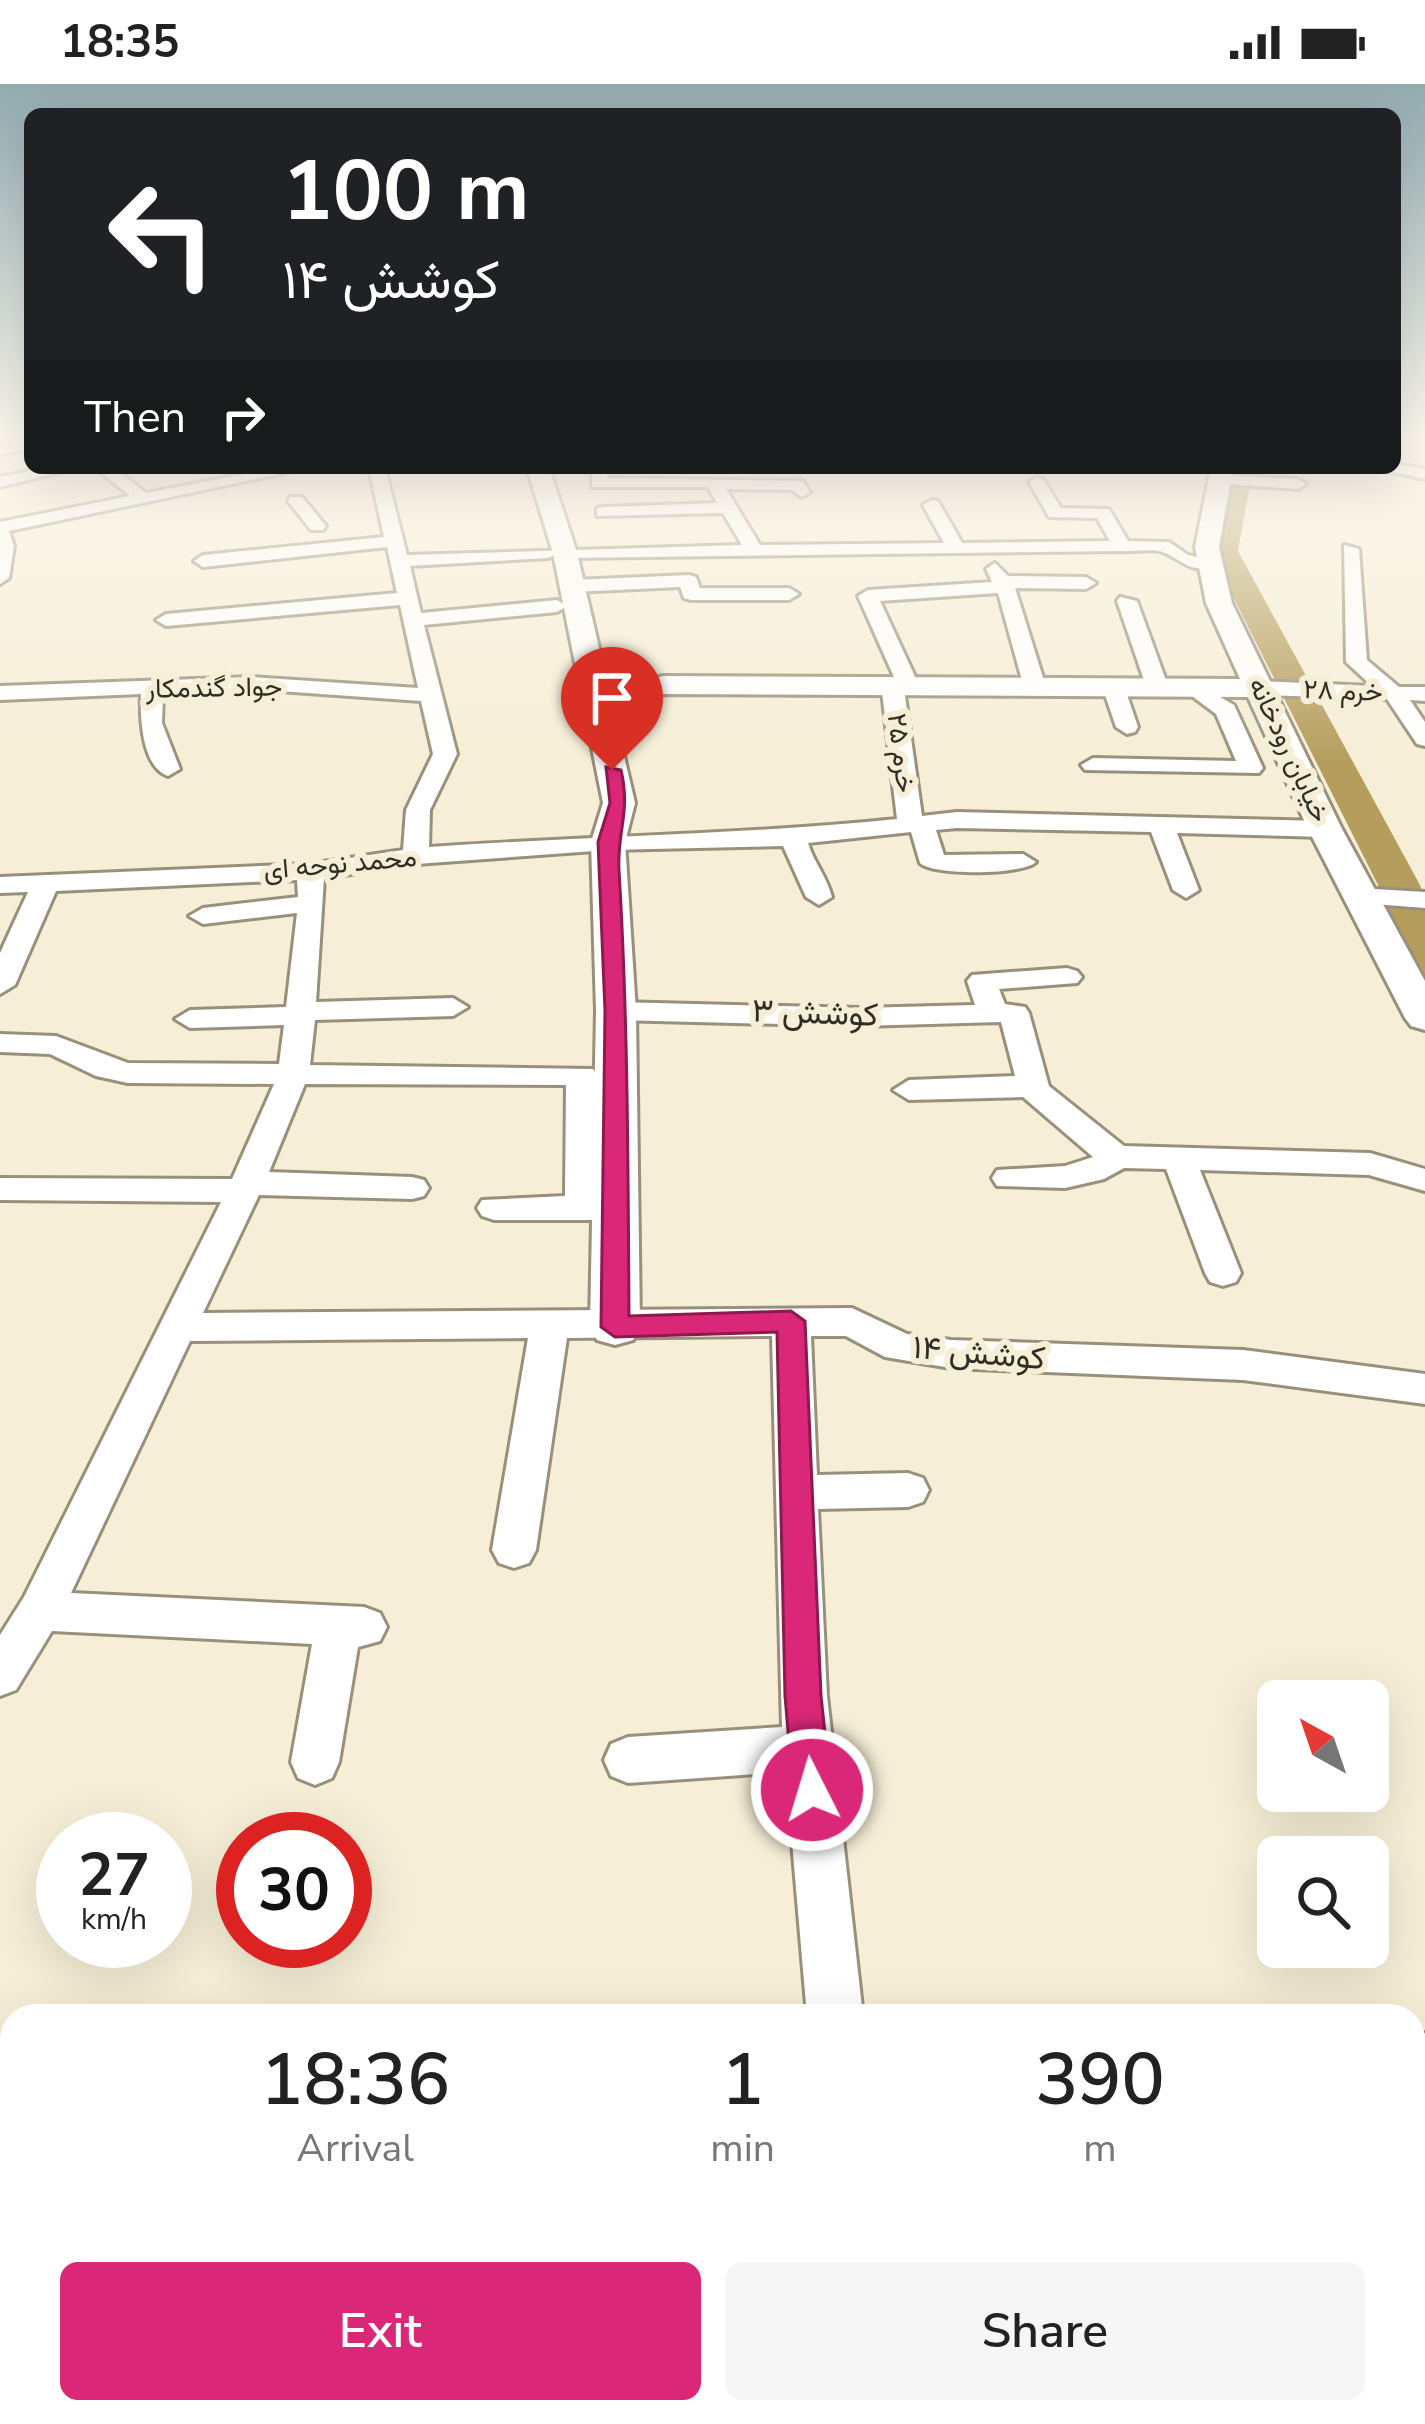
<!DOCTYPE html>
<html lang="en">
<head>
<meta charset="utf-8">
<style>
  :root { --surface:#fff; --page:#f6f6f6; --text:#222; --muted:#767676; --accent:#db2777 }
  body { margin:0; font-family:"Nunito Sans",Vazirmatn,sans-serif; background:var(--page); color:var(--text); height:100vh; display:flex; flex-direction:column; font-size:45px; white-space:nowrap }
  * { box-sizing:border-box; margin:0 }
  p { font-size:39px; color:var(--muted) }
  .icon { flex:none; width:66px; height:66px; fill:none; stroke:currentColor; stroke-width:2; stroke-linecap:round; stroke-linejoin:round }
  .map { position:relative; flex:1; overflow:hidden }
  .drawer { position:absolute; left:0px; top:1920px; width:1425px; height:420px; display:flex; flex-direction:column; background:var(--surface); border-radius:36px 36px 0 0; box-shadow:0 12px 48px #0002 }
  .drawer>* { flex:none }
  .banner { position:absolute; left:24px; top:24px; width:1377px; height:366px; border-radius:18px; box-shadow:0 12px 48px #0002; background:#202124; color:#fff; overflow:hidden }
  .needle { width:78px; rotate:320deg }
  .controls { position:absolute; left:1257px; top:1596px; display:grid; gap:24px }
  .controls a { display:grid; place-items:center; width:132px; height:132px; border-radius:18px; background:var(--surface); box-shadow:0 12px 48px #0002; font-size:60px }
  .speed { position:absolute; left:36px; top:1728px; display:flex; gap:24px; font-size:60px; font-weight:700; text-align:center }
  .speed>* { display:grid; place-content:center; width:156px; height:156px; border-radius:50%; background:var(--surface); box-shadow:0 12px 48px #0002; line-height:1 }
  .speed small { font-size:30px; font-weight:400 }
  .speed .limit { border:18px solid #d22; background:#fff; color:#111 }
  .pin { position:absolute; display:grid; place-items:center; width:102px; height:102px; color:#fff; margin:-123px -51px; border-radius:50% 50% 50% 0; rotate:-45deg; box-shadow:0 0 12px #0007 }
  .pin .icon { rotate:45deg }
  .me { position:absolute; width:132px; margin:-66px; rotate:355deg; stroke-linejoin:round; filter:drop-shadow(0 0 9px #0008) }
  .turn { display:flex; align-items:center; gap:42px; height:252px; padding:0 60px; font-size:54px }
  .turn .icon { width:156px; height:156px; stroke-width:2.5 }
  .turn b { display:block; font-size:84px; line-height:102px }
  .then { display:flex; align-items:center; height:114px; padding:0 60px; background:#0003; gap:24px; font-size:45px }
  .eta { display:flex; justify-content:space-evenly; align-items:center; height:204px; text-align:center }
  .eta b { font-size:72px; font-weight:600; line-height:84px }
  .button { display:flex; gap:24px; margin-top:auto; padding:24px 60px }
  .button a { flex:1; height:138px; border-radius:18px; background:var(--accent); color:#fff; font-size:48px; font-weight:600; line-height:138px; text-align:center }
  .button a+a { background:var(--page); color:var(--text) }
  .status { display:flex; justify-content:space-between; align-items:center; height:84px; padding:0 60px; background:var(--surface); direction:ltr }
  .status svg { height:33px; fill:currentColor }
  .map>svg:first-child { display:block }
</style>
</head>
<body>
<div class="status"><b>18:35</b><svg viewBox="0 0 49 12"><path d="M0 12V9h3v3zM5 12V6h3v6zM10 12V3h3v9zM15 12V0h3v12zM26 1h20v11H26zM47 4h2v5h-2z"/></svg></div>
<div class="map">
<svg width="1425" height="2340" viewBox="0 0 1425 2340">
  <rect width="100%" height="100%" fill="#f6eed6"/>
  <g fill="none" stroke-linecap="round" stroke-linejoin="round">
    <g fill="#b59e5d" fill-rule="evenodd">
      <path d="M1227 384H1253L1238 467 1420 801 1425 815V895L1409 891 1402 881 1378 801 1210 467Z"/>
      <path d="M1425 2023V2126L1413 2131V2027Z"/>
      <path d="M1158 2328H1267L1262 2340H1153Z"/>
    </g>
    <g stroke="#98907a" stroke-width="6">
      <g id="street">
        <path d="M30 355V365L0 370V360Z"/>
        <path d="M1395 380 1425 385V395L1387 387 1385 384H1395Z"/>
        <path d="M44 384H76L0 403V393Z"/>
        <path d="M96 384H114L146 409 275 384H308L9 447 14 462 9 494 0 500V438L130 412Z"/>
        <path d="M369 384H385L407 471 742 461 723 429 597 432V424L603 423 717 419 708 403H592V384H608L607 394 803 397 810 408 802 413 792 406 726 405 760 461 944 459 923 421 932 416 938 417 962 459 1110 457 1097 434 1049 433 1029 398 1037 393 1043 395 1061 424 1109 425 1128 457 1169 458 1188 471 1218 478C1194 494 1183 476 1163 468 1153 464 1133 468 1122 467L565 474 556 470 548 474 410 482 421 529 557 516 567 522 557 528 424 541 457 670 430 726 429 763C585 752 741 751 897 735L881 599 894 593 858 512 868 506 992 498 986 485 995 479 1008 492 1086 493 1096 499 1086 505 1015 504 1045 600 1034 606 1023 600 998 509 880 517 918 599 904 605 922 732 957 728 1325 737 1338 745 1325 753 1177 749 1199 806 1186 814 1173 806 1151 748 957 744 936 746 944 771 1023 770 1036 778C1022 791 934 792 920 779L911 748 808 759C814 779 826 791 832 813L819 821 806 813 783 762 608 766 416 780 324 794 316 918 453 914 468 923 453 932 315 936 310 981 593 985 598 992 599 1112 617 1116 622 1124 617 1132 605 1136H494L482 1132 477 1124 482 1116 565 1112 566 1001 305 1000 269 1088 412 1093 424 1096 429 1104 424 1112 412 1115 259 1111 203 1229 852 1224 907 1250 951 1256 1243 1266 1425 1290V1320L1243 1296 951 1284 885 1273 846 1252H811L817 1391 908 1389 923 1394 929 1406 923 1418 908 1423 818 1425 827 1612 863 1932H807L786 1688 628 1699 611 1692 604 1676 611 1660 628 1653 782 1643 772 1252 567 1254 536 1466 529 1479 514 1484 499 1479 492 1466 528 1254 190 1257 71 1509 364 1523 380 1529 387 1543 380 1557 358 1563 339 1678 332 1694 315 1701 298 1694 291 1678 312 1560 52 1547 16 1606 0 1612V1551L24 1513 221 1118 0 1116V1094L232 1095 274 1000 128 999 96 992 50 970 0 968V950L56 952 128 979 279 980 284 941 190 944 175 935 190 926 286 923 297 829 203 840 189 832 203 824 298 813 297 796 56 807 15 901 0 910V869L28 808 0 809V793L310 780 403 766 406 726 433 670 421 617 252 605 163 609 162 639 180 685 168 692C142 683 140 634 141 610L0 616V602L252 593 418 604 400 521 166 542 156 536 166 530 397 509 387 463 203 483 194 477 203 471 384 453Z"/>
        <path d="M1220 391 1298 395 1306 400 1298 405 1214 399V393Z"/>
        <path d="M290 413H302L326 442 323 446H311L288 417Z"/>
        <path d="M1344 461 1359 465 1367 576 1399 603H1425V617L1410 616 1425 638V662L1417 660 1387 615 1261 611 1250 604 1261 597 1372 602 1346 578Z"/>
        <path d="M689 491 696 493 700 504H789L799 510 789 516H691L684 514 680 503 573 508 563 502 573 496Z"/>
        <path d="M1120 513 1137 517 1168 602 1165 607 1157 608 1146 602 1117 517Z"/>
        <path d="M1113 596 1124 602 1138 643 1135 648 1127 650 1116 643 1102 602Z"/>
        <path d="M1191 596 1234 621 1263 684 1259 689 1085 686 1081 681 1093 674 1236 677 1216 630 1180 603Z"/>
        <path d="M1358 804 1425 808V824L1348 818 1345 812Z"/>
        <path d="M1067 884 1077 887 1082 893 1077 899 999 905 1005 920 1025 923 1029 929 1049 1002 1124 1062 1370 1069 1425 1085V1107L1369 1091 1200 1086 1241 1189 1236 1198 1223 1202 1210 1198 1205 1189 1166 1085 1124 1084 1104 1095 1065 1104 997 1102 992 1094 997 1086 1065 1082 1093 1073 1023 1013 909 1016 893 1006 909 996 1015 992 1001 938 860 942 616 936 601 927 616 918 860 924 975 921 967 897 972 891Z"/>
        <path d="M1425 1949V2016L1413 2021V1954Z"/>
        <path d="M847 2328H913L914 2340H848Z"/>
        <path d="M1121 2328H1191L1186 2340H1116Z"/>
      </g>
    </g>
    <g stroke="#98907a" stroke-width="6">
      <g id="secondary">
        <path d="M527 384H549L577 469 609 607 663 592 1240 595 1206 519 1195 463 1211 384H1233L1219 463 1232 519 1342 745 1425 897V946L1411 942 1405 934 1308 745 1248 613 664 610 613 625 635 719 625 758 636 927 640 1243 633 1256 615 1261 597 1256 590 1243 596 927 591 758 603 719 553 469Z"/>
        <path d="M0 1967 12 1972V2057L0 2052Z"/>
        <path d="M1425 2136V2231L1413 2236V2141Z"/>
        <path d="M94 2328H182L183 2340H95Z"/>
        <path d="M1276 2328H1367L1362 2340H1271Z"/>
      </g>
    </g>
    <use href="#street" fill="#fff" fill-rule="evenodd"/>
    <use href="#secondary" fill="#fff" fill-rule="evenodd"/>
  </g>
  <linearGradient id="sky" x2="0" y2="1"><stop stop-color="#93abb0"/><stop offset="0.52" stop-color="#fbf7ed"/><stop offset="1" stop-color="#fbf7ed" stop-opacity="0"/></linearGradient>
  <rect width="1425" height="679" fill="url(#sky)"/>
  <path fill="#db2777" stroke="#8e194d" stroke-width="3" d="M606 683 621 686C631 729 617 745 619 786 628 935 628 1083 629 1232L791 1227 805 1237 821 1612 831 1706 825 1719 812 1724 799 1719 793 1706 785 1612 777 1248 615 1253 601 1243 605 927 598 758 610 719Z"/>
  <g text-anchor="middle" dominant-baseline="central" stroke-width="12" stroke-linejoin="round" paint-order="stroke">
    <g font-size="27" fill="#302d24" stroke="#f6eed6">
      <text transform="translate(214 604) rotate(-1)">جواد گندمکار</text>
      <text transform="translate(1343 607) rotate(2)">خرم ۲۸</text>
      <text transform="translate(1289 666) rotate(65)">خیابان رودخانه</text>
      <text transform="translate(901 669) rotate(83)">خرم ۲۵</text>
      <text transform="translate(340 780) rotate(-5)">محمد نوحه ای</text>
    </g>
    <g font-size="33" fill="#302d24" stroke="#f6eed6">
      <text transform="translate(815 929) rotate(2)">کوشش ۳</text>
      <text transform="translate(979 1269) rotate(5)">کوشش ۱۴</text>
    </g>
  </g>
</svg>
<div class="controls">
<a><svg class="needle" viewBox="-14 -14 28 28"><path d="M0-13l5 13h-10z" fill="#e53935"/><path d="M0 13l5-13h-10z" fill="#767676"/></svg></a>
<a><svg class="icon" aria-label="search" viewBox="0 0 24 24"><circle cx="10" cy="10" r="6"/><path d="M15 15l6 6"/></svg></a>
</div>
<div class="speed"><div>27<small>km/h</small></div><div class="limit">30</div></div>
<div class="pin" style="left:612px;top:686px;background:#d93025"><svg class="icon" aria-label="arrive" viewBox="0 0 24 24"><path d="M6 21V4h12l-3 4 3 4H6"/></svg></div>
<svg class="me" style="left:812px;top:1706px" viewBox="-20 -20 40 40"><circle r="17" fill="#db2777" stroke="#fff" stroke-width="3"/><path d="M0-11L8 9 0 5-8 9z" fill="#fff"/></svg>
<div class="banner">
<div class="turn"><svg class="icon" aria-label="left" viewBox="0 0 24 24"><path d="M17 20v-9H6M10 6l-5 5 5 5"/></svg><div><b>100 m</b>کوشش ۱۴</div></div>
<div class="then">Then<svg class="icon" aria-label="right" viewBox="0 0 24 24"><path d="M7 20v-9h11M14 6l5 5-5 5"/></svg></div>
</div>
<section class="drawer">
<div class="eta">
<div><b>18:36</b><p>Arrival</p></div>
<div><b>1</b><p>min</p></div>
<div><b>390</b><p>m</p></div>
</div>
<div class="button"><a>Exit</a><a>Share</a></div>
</section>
</div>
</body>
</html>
